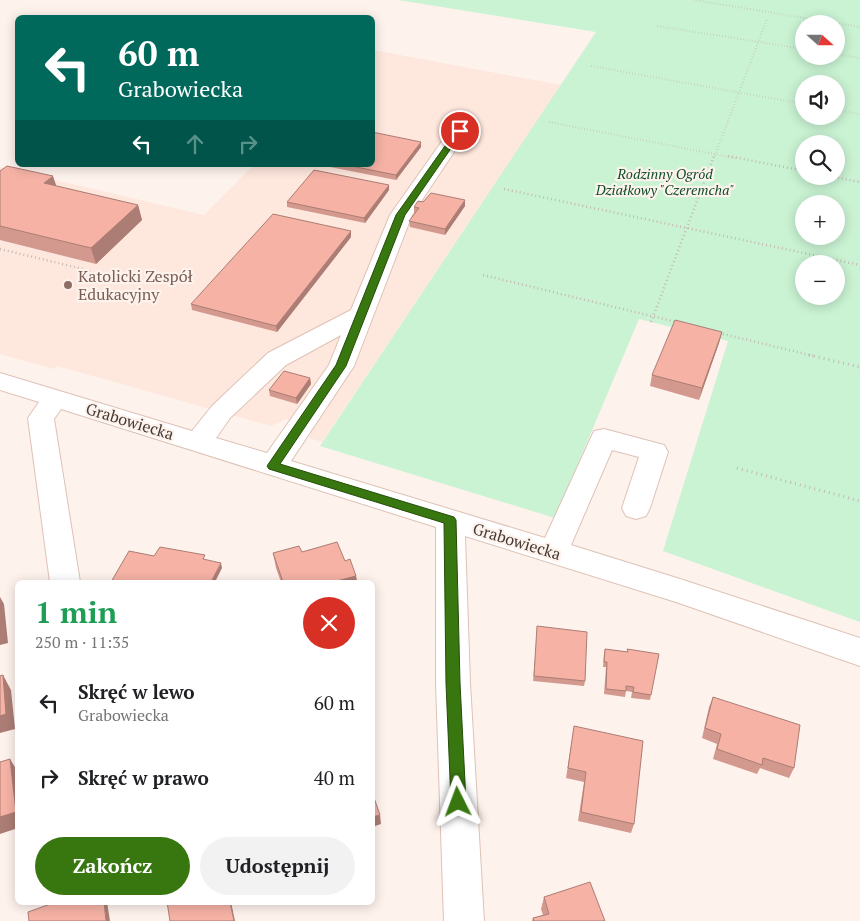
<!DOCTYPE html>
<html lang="pl">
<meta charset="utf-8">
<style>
:root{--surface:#fff;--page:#f2f2f2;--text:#202124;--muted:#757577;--accent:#38760f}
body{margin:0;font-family:"PT Serif",serif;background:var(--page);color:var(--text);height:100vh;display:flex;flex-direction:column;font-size:19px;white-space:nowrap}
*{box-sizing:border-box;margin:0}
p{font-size:16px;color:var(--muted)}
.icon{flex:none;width:28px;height:28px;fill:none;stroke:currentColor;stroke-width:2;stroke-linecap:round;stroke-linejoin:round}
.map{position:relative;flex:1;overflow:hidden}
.details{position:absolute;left:15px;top:580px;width:360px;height:325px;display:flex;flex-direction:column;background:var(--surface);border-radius:8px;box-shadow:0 2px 12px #0003}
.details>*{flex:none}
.top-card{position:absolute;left:15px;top:15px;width:360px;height:152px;border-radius:8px;box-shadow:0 2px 12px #0003;background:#00695c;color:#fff;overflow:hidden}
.needle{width:32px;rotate:111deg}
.fabs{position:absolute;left:795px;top:15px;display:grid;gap:10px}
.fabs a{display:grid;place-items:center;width:50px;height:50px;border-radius:50%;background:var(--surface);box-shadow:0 2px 12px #0003;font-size:25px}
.pin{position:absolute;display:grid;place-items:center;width:42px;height:42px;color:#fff;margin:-21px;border:2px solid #fff;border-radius:50%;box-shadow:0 1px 5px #0007}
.me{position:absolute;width:55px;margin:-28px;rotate:357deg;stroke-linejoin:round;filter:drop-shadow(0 0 4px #0008)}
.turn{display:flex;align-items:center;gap:18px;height:105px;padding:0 20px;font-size:22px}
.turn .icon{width:65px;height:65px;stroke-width:2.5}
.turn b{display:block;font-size:35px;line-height:42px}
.lanes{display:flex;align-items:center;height:48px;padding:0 20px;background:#0003;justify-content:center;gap:25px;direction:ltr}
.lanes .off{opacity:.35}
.round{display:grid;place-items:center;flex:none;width:52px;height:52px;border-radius:26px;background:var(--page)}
.summary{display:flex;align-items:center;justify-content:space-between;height:85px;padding:0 20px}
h1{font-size:30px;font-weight:700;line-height:38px;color:#1e9e55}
.action{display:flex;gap:10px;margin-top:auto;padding:10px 20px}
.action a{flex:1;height:58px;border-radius:30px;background:var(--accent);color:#fff;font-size:20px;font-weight:700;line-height:58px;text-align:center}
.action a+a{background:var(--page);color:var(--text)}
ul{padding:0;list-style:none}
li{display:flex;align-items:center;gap:15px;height:75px;padding:0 20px}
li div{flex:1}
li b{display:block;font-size:19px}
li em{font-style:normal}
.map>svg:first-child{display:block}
.built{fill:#fee7dd}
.green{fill:#c9f3d3;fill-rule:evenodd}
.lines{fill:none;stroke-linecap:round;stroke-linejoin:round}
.minor-casing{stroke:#dec2b6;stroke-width:2}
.path-far2{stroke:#c5b9b4;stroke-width:2;stroke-dasharray:0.5 2.5;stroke-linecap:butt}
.path-far1{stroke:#c5b9b4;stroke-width:2.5;stroke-dasharray:1 3;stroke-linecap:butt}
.path{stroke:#c5b9b4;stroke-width:3;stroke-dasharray:1 4;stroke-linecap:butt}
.minor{fill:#fff;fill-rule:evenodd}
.wall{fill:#d3998e}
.shaded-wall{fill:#ac7d74}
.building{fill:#f5b2a5;stroke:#ac7d74}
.route{fill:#38760f;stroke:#244d0a}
.education-dot{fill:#8d6e63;stroke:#fef2ed;stroke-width:2}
.labels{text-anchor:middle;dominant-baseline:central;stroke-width:4.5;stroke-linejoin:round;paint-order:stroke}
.far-park-label{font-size:14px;font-style:italic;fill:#0d4d27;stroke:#fef2ed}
.education-label{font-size:16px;fill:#785e54;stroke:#fef2ed;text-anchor:start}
.street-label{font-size:16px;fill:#463a35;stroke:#fef2ed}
</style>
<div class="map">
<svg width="860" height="921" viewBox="0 0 860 921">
<rect width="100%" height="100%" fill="#fef2ed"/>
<path class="built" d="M373 50 561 85 322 442 309 438 313 427 286 419 271 426 57 366 53 369 0 354V167L204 215 254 165H372Z"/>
<path class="green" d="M398 0H860V622L663 551 728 341 639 319 555 518 320 446 596 32ZM804 24H836V56H804ZM804 84H836V116H804ZM804 144H836V176H804ZM804 204H836V236H804ZM804 264H836V296H804Z"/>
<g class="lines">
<defs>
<path id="minor" d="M459 125 466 127 468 131 412 215 354 366 291 461 545 538 594 431 604 429 664 445 668 452 650 508 646 516 636 519 626 516 622 508 639 457 612 450 571 545 680 579 860 638V666L676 602 465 536 470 683 484 921H444L436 683V527L61 409 54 419 80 582H50L28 418 39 402 0 390V373L192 431 212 406 268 353 351 310 390 215 452 127ZM341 335 329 365 267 453 216 438 230 418 286 365Z"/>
</defs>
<use href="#minor" class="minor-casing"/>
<g class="path-far2">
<path d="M694 0 860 27"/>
<path d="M657 26 804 49"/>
<path d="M836 54 860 58"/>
<path d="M591 66 804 104"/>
<path d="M836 110 860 114"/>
<path d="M549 122 735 158"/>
<path d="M714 158 767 19"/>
</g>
<g class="path-far1">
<path d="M728 156 804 171"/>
<path d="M830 176 860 182"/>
<path d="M504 189 860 265"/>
<path d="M0 249 91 271 79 283"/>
<path d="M483 275 676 322"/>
<path d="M651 322 714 156"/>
<path d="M719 333 814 356"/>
</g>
<g class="path">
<path d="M809 355 860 367"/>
<path d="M737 468 860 501"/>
</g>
<use href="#minor" class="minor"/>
</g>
<g class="wall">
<path d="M421 147 396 180 320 165H372Z"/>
<path d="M0 171 56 186 138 205 142 220 96 264 0 240Z"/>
<path d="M389 190 365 223 287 207V202Z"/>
<path d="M423 202 465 206 445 235 410 227 409 221 416 213H414V207Z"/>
<path d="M351 237 277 332 192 310 191 304Z"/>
<path d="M722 332 719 343 699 400 650 386 652 375Z"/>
<path d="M310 378 311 384 297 404 270 396 269 390Z"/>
<path d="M302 552 345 561 356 576 357 582H281L276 568 273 553Z"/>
<path d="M537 632 585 681 584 686 533 681Z"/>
<path d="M605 649 627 652V649L651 695 650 700 631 698 632 692 626 691 625 697 604 694 606 667H603L604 654Z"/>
<path d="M713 697 794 768 789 778 760 768 757 774 713 759 717 744 702 738 709 707Z"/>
<path d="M574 726 634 824 631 833 578 821 584 782 566 778Z"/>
<path d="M544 897 605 921H532L533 918 543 915 541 909Z"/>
</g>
<g class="shaded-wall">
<path d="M421 142V147L396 180V175Z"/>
<path d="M53 176 58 191 44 183Z"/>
<path d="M389 185V190L365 223 364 218Z"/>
<path d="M465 200V206L445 235V229Z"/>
<path d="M138 205 142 220 96 264 91 248Z"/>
<path d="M351 231V237L277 332 276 326Z"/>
<path d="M722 332 719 343 699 400 702 388Z"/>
<path d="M310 378 311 384 297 404 296 398Z"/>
<path d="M221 563 222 568 215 582H211Z"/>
<path d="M356 576 357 582H333Z"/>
<path d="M0 597 4 604 8 643 0 645Z"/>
<path d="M3 675 11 690 15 729 0 733V716Z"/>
<path d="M10 759 18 772V828L0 834V817Z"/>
<path d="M380 815 381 824 372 827V817Z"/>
<path d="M104 902H107L110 921H106Z"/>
<path d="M230 902H231L235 921H234Z"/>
</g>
<g class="building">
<path d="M372 132 421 142 396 175 346 165H372Z"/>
<path d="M7 166 53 176 44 183 138 205 91 248 0 226V171Z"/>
<path d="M314 170 389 185 364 218 287 202Z"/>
<path d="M431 193 465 200 445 229 409 221 419 208 414 207 418 201 423 202Z"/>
<path d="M273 214 351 231 276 326 191 304Z"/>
<path d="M675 320 722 332 702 388 652 375Z"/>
<path d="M284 371 310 378 296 398 269 390Z"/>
<path d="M337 542 345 561 350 559 356 576 333 582H283L273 553 299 546 302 552Z"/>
<path d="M160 547 205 555 203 559 221 563 211 582H111L129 551 154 556Z"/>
<path d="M537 626 587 632 585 681 534 676Z"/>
<path d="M605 649 628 652 627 649 659 654 651 695 633 692 634 687 626 686V691L606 689 607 662H604Z"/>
<path d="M3 675 6 714 0 716V676Z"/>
<path d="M713 697 800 725 794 768 763 758 762 765 717 749 721 734 705 728Z"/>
<path d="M574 726 643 741 634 824 581 812 586 772 568 768Z"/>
<path d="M10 759 16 812 0 817V762Z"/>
<path d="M372 792 380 815 372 817Z"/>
<path d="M590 882 605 921H534L533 918 549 914 544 897Z"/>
<path d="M56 902H104L106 921H29L28 912Z"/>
<path d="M167 902H230L234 921H170Z"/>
</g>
<path class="route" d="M457 129 463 131 405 215 346 366 280 464 454 517 456 520 460 683 466 802 463 807 458 809 453 807 451 802 446 683 444 523 269 469 267 466 336 365 396 215Z"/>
<circle class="education-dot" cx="68" cy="285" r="5"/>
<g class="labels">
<g class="far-park-label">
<text x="665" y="173">Rodzinny Ogród<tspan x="665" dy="16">Działkowy "Czeremcha"</tspan></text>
</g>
<g class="education-label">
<text x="78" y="276">Katolicki Zespół<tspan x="78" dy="18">Edukacyjny</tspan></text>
</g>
<g class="street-label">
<text transform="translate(130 421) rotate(17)">Grabowiecka</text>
<text transform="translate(517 541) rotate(17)">Grabowiecka</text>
</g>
</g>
</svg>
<div class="fabs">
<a><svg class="needle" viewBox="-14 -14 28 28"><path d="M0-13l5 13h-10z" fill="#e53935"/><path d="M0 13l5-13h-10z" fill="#757577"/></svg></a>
<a><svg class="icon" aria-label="sound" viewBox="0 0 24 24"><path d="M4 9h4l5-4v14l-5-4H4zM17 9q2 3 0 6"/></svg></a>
<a><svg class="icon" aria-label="search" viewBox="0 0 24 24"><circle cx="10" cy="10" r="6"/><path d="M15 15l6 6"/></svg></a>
<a>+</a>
<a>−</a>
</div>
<div class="pin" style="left:460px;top:131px;background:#d93025"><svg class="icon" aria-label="arrive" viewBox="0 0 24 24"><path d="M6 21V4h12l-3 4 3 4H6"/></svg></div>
<svg class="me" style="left:458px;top:802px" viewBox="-20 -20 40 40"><path d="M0-17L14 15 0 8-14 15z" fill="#38760f" stroke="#fff" stroke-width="4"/></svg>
<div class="top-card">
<div class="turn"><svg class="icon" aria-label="left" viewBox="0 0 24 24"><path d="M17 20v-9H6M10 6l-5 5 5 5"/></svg><div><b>60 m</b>Grabowiecka</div></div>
<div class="lanes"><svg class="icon" aria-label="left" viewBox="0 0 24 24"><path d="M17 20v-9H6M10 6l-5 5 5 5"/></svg><svg class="icon off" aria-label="ahead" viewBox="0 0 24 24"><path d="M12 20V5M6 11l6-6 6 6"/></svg><svg class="icon off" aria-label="right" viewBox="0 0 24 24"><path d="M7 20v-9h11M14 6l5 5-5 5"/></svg></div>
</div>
<section class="details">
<div class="summary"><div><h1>1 min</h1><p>250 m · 11:35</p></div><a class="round" style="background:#d93025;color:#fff"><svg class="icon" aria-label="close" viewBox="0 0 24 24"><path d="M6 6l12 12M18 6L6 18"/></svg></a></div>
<ul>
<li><svg class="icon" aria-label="left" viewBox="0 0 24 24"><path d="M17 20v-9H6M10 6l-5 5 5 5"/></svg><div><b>Skręć w lewo</b><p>Grabowiecka</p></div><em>60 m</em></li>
<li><svg class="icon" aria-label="right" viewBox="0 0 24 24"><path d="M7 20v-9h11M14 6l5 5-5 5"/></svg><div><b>Skręć w prawo</b></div><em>40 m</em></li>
</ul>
<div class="action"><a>Zakończ</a><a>Udostępnij</a></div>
</section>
</div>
